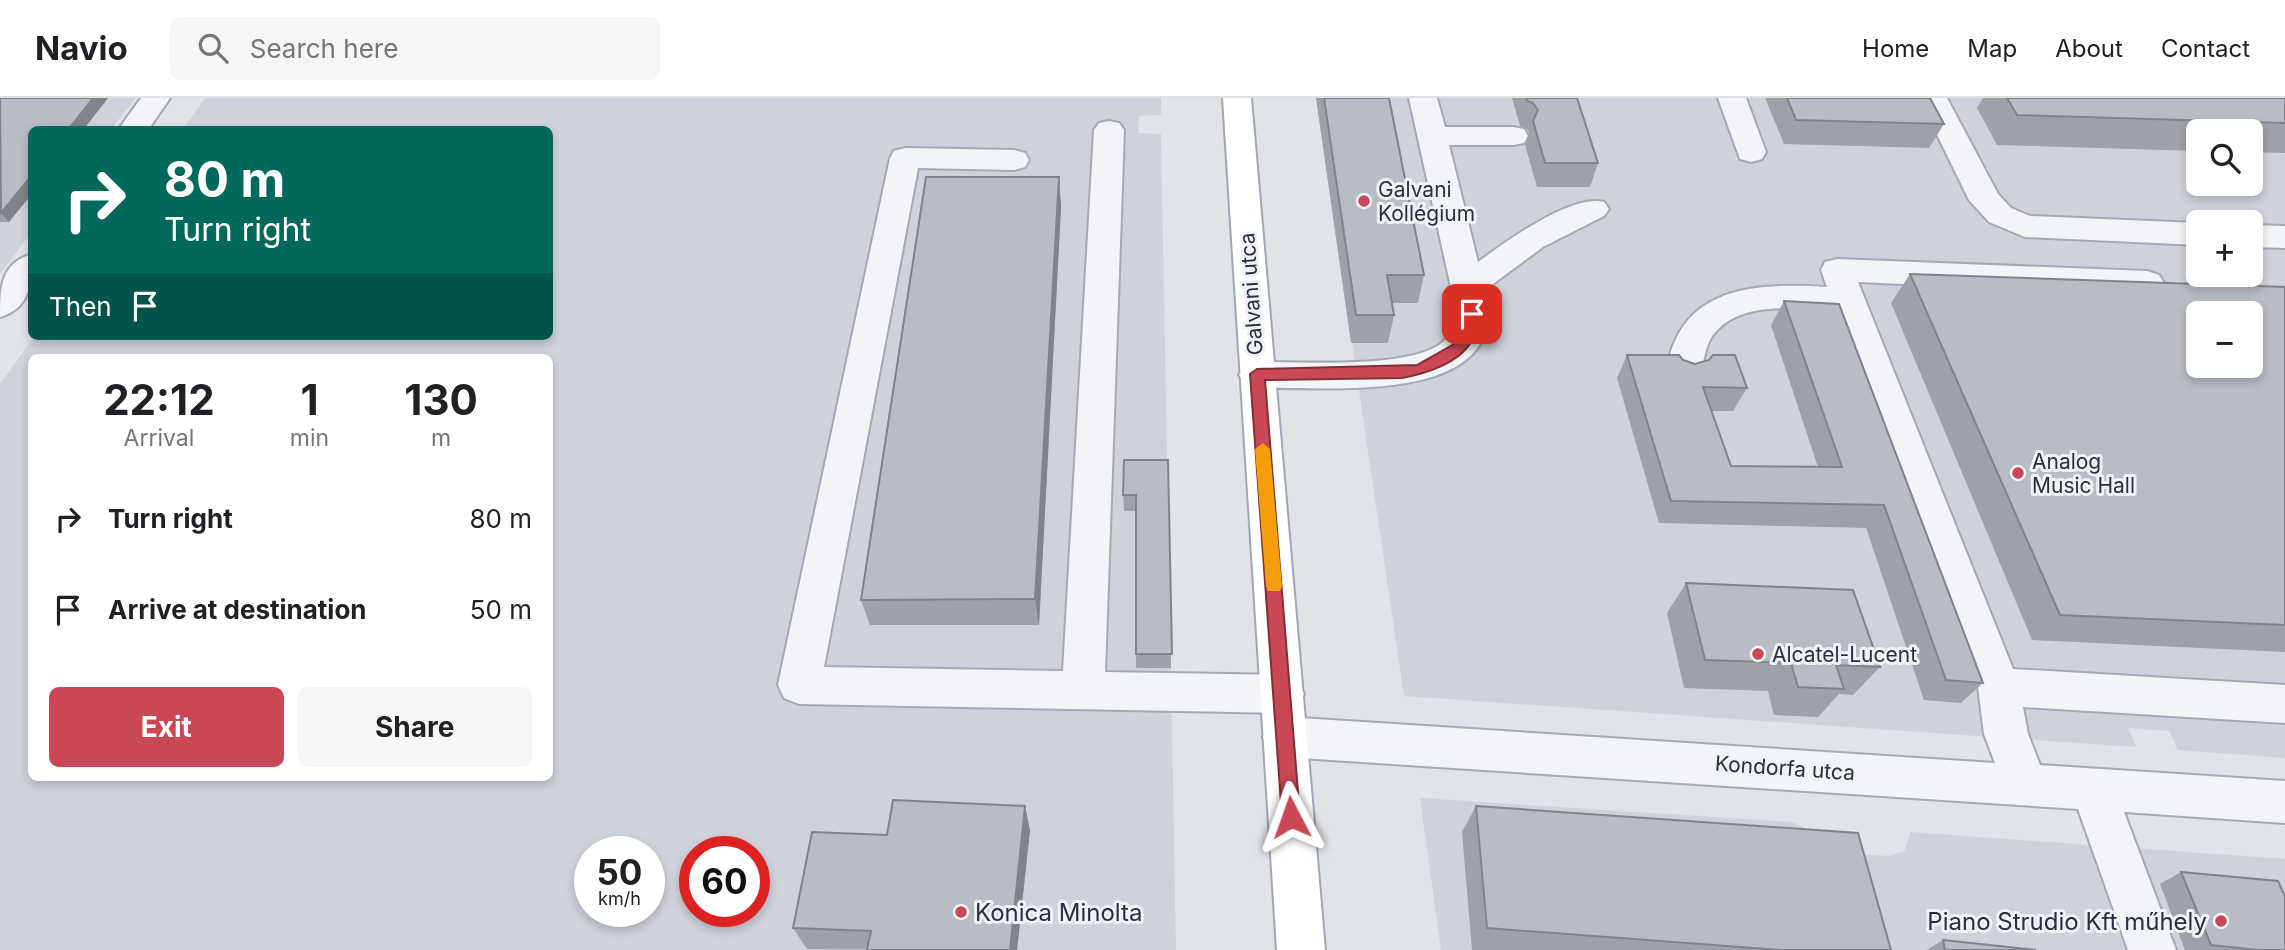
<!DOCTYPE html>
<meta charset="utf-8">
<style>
:root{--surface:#fff;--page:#f6f6f6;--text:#202124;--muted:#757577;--line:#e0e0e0;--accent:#ca4856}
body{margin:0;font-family:Inter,sans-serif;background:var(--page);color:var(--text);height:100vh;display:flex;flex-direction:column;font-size:26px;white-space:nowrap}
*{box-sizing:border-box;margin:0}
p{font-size:23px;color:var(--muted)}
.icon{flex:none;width:38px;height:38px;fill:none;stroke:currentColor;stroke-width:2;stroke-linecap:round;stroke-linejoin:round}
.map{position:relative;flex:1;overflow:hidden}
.side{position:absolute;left:28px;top:256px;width:525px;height:427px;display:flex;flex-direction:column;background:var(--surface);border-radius:10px;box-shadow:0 4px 10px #0003}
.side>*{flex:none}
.hud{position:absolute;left:28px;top:28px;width:525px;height:214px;border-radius:10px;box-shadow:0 4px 10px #0003;background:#00695c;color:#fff;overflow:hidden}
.tools{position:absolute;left:2186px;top:21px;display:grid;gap:14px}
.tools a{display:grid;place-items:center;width:77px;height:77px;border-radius:10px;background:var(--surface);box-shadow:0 4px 10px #0003;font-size:35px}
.speed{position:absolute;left:574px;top:738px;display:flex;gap:14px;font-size:35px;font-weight:700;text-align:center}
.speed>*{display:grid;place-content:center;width:91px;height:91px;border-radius:50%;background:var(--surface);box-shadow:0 4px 10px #0003;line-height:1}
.speed small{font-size:18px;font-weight:400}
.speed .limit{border:10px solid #d22;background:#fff;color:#111}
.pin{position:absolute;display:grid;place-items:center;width:60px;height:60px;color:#fff;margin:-30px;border-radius:14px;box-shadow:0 4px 10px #0006}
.me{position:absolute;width:77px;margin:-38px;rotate:356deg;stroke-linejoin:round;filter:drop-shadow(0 0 5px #0008)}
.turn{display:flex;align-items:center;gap:24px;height:147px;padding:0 21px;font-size:32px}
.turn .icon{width:91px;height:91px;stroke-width:2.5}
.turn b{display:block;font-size:49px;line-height:60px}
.then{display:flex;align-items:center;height:66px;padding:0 21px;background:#0003;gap:14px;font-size:26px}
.eta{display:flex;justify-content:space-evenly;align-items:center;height:119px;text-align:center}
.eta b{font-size:42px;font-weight:700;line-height:49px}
.action{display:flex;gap:14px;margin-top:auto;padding:14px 21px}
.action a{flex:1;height:80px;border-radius:10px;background:var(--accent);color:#fff;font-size:28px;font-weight:700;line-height:80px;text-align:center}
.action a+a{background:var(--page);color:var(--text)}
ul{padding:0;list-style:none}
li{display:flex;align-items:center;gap:21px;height:91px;padding:0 21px}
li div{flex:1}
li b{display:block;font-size:26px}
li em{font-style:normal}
header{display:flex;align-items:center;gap:42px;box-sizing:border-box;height:98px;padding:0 35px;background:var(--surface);border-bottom:2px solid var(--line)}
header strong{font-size:33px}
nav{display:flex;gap:38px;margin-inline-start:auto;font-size:24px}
.search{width:490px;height:63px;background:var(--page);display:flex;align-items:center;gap:18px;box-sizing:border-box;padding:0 24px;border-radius:10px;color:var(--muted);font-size:26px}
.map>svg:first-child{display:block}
.built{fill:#ced2da;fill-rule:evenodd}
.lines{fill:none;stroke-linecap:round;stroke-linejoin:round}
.minor-casing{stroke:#a5aab2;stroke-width:4}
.major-casing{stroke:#9fa7b4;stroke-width:4}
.minor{fill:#f2f4f7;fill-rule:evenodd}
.major{fill:#fff;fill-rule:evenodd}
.wall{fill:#9da2a9}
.shaded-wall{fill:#80848a}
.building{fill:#b7bcc5;stroke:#80848a;stroke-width:2;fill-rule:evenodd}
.route{fill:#ca4856;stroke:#832f38;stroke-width:2}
.slow{fill:#f59e0b}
.poi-dot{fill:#ca4856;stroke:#eff2f6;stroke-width:2.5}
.labels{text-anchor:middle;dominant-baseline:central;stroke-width:6;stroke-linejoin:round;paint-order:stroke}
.poi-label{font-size:21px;fill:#29303f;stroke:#eff2f6;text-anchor:start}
.street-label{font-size:21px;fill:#29303f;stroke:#eff2f6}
.near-poi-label{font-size:24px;fill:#29303f;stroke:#eff2f6;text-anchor:start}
</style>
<header>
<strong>Navio</strong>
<div class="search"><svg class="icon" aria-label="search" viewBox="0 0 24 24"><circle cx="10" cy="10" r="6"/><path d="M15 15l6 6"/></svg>Search here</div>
<nav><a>Home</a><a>Map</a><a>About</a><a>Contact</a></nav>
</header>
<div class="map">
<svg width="2285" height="852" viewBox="0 0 2285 852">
<rect width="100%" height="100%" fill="#e0e3e8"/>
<g class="built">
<path d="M0 0H136L111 31 32 32 31 135 0 176Z"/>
<path d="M205 0H1161V17L1139 18 1138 35 1161 36 1176 852H0V286L35 238H550V32L183 31ZM32 259H550V679H32ZM590 754H649V814H590ZM695 754H754V814H695Z"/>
<path d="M1316 0H2285V660L2178 652 2169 633 2128 630 2136 649 1404 598ZM2198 33H2250V86H2198ZM2198 124H2250V177H2198ZM2198 215H2250V268H2198Z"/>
<path d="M1420 700 1793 724 1814 735 1824 753 1888 758 1905 753 1910 734 2285 761V852H1441Z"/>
</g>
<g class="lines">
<defs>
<g id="minor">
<path d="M141 0H170L148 32H118Z"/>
<path d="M1409 0H1437L1445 29H1513L1524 31 1528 38 1524 45 1513 47H1449L1478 164C1504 145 1572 95 1604 104L1609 111 1604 118 1543 149 1485 192C1514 311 1325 288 1257 290L1245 286 1239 277 1245 268 1257 264C1300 263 1420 273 1447 240 1455 229 1454 215 1454 203Z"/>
<path d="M1718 0H1746L1766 54 1762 61 1751 64 1740 61Z"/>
<path d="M1919 0H1947L1998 96 2011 110 2030 118 2198 125V147L2025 139 1989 124 1969 102Z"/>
<path d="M1109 23 1119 25 1124 32 1105 574 1283 577 1298 583 1304 596 1298 609 1283 615 799 606 784 600 778 587 890 60 894 53 905 50 1014 52 1025 55 1029 62 1025 69 1014 72 918 70 824 569 1063 573 1094 32 1099 25Z"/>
<path d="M2250 127 2285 128V150L2250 149Z"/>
<path d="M32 156C32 183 31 210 0 219 0 191 0 165 32 156Z"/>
<path d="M1837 161 2147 173 2159 177 2164 185 2159 193 2147 197 1858 184 2013 571 2285 587V625L2023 609 2028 636 2040 667 2285 683V725L2124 714 2176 852H2128L2078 711 1285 659 1270 653 1263 639 1270 625 1285 619 1995 665 1984 636 1978 589 1836 212C1795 211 1734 201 1710 242 1703 255 1704 270 1696 283L1684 287 1672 283 1666 274C1669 264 1670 252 1675 243 1701 184 1772 186 1827 189L1821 172 1825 164Z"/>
</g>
<path id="major" d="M1223 0H1251L1325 852H1277Z"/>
</defs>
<use href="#minor" class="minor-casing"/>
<use href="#major" class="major-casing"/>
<use href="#minor" class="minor"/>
<use href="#major" class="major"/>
</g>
<g class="wall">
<path d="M0 0H108L83 32H32L9 124H0Z"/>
<path d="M1316 0H1389L1424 177 1418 205H1392L1394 217 1388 245H1351Z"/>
<path d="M1512 0H1577L1598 65 1590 89H1537L1525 47 1529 34 1526 30 1520 28Z"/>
<path d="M1765 0H1930L1944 26 1929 50 1784 46Z"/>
<path d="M1983 0H2285V55L2250 54V33H2198V53L1997 47 1977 10Z"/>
<path d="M1059 79 1061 109 1039 527H870L861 502Z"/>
<path d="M1910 176 2285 189V554L2032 542 1891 205Z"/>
<path d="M1784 203 1983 585 1961 605 1924 602 1866 430 1659 425 1617 280 1627 257 1683 262 1747 290 1733 313H1711L1731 368 1818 369 1771 227Z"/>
<path d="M1168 362 1171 570H1136V413H1124L1123 397Z"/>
<path d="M1686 485 1880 569 1853 597 1839 596 1818 619 1774 617 1768 593 1684 590 1667 515Z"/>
<path d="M1476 708 1891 852H1472L1462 734Z"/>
<path d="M1030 732 1017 852 807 851 793 830 887 737Z"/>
<path d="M2181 774 2285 852H2185L2160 786Z"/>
<path d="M1943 842 2036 852H1927Z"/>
</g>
<g class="shaded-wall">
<path d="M93 0H108L83 32H68Z"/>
<path d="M32 77V96L9 124 1 115Z"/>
<path d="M1059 79 1061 109 1039 527 1035 501Z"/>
<path d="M1025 708 1030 732 1017 852H1010Z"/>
</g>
<g class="building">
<path d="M0 0H93L68 32H32V77L1 115Z"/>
<path d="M1324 0H1389L1424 177H1387L1394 217H1356Z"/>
<path d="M1526 0H1577L1598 65H1545L1533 23 1538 12 1533 5 1527 3Z"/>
<path d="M1787 0H1930L1944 26 1796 22Z"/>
<path d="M2007 0H2285V25L2017 17Z"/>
<path d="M926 79H1059L1035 501 861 502Z"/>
<path d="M1910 176 2285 189V527L2060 517ZM2198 215H2250V268H2198Z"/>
<path d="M1784 203 1839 206 1983 585 1946 582 1884 407 1671 403 1627 257H1679L1683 262 1695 266 1709 262 1713 257H1735L1747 290 1703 289 1731 368 1842 369Z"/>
<path d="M1124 362H1168L1172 556H1136V397H1123Z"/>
<path d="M1686 485 1853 492 1880 569 1836 567 1844 591 1798 589 1791 565 1705 562Z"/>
<path d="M893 702 1025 708 1010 852H867L871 833 793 830 812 734 887 737Z"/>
<path d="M1476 708 1858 735 1891 852H1781L1487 830Z"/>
<path d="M2181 774 2278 783 2285 798V852H2258L2211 847Z"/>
<path d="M1943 842 2036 852H1945Z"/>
</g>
<path class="route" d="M1472 211 1479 216C1477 225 1476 236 1471 244 1459 265 1425 276 1402 280L1265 282 1300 719 1298 725 1291 728 1284 725 1282 719 1250 276 1257 271 1417 267 1454 246 1460 239 1465 216Z"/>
<path class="slow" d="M1263 345 1270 351 1282 488 1280 493H1268L1266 488 1255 351Z"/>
<g class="poi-dot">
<circle cx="1364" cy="103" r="7"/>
<circle cx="2018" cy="375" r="7"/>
<circle cx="1758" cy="556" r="7"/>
<circle cx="961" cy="814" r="7"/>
<circle cx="2221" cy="823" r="7"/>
</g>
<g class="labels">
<g class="poi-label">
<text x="1378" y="91">Galvani<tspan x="1378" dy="24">Kollégium</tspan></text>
<text x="2032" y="363">Analog<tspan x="2032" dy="24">Music Hall</tspan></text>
<text x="1772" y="556">Alcatel-Lucent</text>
</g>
<g class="street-label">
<text transform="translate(1251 196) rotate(-94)">Galvani utca</text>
<text transform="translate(1785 670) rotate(4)">Kondorfa utca</text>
</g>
<g class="near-poi-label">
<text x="975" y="814">Konica Minolta</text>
<text x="2207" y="823" text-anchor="end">Piano Strudio Kft műhely</text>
</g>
</g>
</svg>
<div class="tools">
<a><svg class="icon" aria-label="search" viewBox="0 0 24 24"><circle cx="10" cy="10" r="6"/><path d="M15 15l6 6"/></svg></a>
<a>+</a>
<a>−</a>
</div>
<div class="speed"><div>50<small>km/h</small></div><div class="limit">60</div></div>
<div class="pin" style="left:1472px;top:216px;background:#d93025"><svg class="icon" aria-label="arrive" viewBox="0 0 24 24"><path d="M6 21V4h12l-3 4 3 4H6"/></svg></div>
<svg class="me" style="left:1291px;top:719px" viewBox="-20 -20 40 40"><path d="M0-17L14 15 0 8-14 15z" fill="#ca4856" stroke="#fff" stroke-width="4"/></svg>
<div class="hud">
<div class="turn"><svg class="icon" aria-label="right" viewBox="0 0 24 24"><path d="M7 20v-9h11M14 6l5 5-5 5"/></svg><div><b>80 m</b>Turn right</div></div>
<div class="then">Then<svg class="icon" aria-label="arrive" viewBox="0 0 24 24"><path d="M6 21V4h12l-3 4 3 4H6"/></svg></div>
</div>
<section class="side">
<div class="eta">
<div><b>22:12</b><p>Arrival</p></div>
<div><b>1</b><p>min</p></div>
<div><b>130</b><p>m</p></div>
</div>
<ul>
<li><svg class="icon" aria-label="right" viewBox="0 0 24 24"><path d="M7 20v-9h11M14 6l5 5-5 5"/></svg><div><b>Turn right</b></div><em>80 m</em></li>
<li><svg class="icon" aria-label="arrive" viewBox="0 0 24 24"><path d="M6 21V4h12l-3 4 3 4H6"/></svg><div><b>Arrive at destination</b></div><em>50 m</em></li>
</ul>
<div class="action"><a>Exit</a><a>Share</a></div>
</section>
</div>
